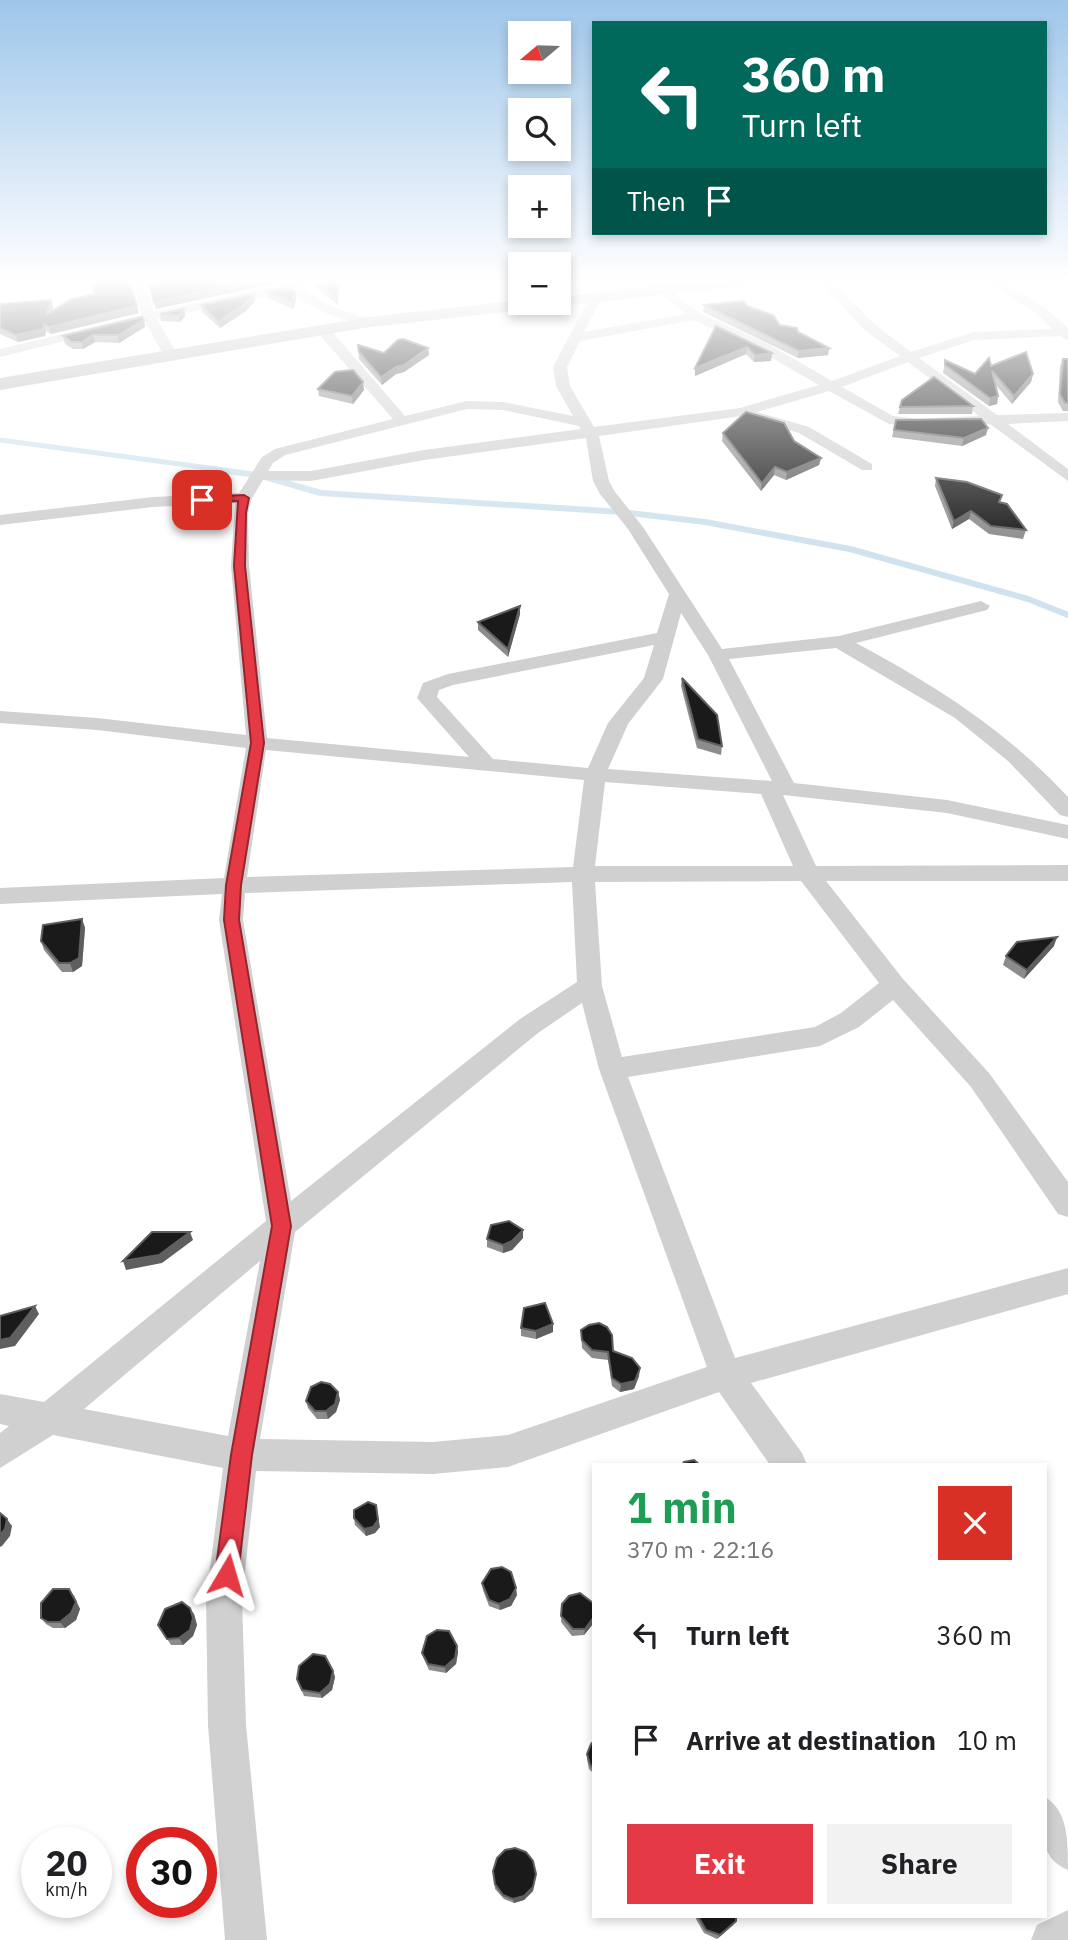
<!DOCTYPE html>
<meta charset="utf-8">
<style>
:root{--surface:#fff;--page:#f2f2f2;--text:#202124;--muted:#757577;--accent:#e63946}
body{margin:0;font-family:"IBM Plex Sans",sans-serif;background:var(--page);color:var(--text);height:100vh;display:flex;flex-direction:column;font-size:26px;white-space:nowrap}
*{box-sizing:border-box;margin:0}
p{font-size:23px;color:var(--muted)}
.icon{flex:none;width:38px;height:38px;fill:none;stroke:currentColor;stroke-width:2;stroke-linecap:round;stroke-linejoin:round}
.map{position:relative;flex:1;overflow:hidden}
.details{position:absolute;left:592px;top:1463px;width:455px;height:455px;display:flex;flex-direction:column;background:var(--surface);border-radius:0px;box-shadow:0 4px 10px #0003}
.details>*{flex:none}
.banner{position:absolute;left:592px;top:21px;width:455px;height:214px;border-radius:0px;box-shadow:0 4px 10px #0003;background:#00695c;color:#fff;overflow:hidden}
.needle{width:46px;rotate:251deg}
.tools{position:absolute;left:508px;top:21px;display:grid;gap:14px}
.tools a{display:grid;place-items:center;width:63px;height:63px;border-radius:0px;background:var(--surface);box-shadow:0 4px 10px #0003;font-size:35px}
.speed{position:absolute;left:21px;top:1827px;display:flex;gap:14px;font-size:35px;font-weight:700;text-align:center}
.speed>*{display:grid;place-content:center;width:91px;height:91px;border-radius:50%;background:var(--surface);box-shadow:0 4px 10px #0003;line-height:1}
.speed small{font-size:18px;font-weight:400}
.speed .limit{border:10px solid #d22;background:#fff;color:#111}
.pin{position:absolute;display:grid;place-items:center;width:60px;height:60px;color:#fff;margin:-30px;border-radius:14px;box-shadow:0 4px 10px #0006}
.me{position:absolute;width:77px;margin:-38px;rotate:7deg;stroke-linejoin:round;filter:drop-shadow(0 0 5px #0008)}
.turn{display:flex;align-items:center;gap:24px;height:147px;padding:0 35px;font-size:32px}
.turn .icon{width:91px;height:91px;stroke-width:2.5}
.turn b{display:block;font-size:49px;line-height:60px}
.then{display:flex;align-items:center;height:66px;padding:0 35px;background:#0003;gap:14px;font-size:26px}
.round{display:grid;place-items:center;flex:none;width:74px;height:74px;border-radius:0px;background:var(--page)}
.summary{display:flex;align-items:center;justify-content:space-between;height:119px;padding:0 35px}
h1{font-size:42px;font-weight:700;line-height:52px;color:#1e9e55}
.button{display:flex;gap:14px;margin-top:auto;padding:14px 35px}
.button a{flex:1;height:80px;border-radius:0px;background:var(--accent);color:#fff;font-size:28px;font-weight:700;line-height:80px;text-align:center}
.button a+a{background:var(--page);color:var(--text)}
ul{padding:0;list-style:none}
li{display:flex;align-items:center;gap:21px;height:105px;padding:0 35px}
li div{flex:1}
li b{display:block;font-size:26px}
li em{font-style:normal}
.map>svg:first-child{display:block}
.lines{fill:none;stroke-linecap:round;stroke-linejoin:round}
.stream-far1{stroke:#cfe2ee;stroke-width:5}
.stream{stroke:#cfe2ee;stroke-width:6}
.minor{fill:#d0d0d0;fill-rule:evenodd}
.secondary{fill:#bdbdbd;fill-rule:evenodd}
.wall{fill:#8c8c8c}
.shaded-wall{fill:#5f5f5f}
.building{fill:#1a1a1a;stroke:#5f5f5f;stroke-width:2}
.route{fill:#e63946;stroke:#96252e;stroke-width:2}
</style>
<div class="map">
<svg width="1068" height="1940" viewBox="0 0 1068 1940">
<rect width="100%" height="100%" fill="#fff"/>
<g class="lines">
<path class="stream-far1" d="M0 440 217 469"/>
<path class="stream" d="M204 468 258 475 321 493 622 512 705 522 850 549 1028 599 1068 615"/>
<g class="minor">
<path d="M131 279H143L154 312 286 284 283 279 296 282 334 279 302 288 329 305 376 322 370 326C341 319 312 311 290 291L157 319 178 356 171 360 164 356 145 321 0 357V349L142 315Z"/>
<path d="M818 279H831L873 323 911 352 974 332 1052 329 1035 312 981 279H996L1043 306 1068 328V341L1060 336 974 340 919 358 997 415 1068 413V421L1008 424 1068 469V481L990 424 918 427 889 424 829 391 757 412 809 427 872 464V470H862L799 433 741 416 599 436 609 481 615 492 643 527 722 649 839 636 981 601 990 606 987 610 856 643C935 685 1007 731 1068 797V817L1060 815 1008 761 955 718 836 648 729 659 794 783 947 800 1068 825V839L947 813 783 795 816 866 1068 865V881H826L903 979 989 1073 1068 1182V1217L1058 1214 971 1087 893 1000 859 1027 820 1046 628 1077 735 1358 1068 1268V1294L751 1383 802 1453 807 1465H770L719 1392 508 1467 433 1474 256 1471 242 1599 246 1725 267 1940H225L208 1725 206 1599 223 1468 53 1435 0 1468V1433L9 1426 0 1424V1394L44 1402 266 1221 219 920 222 894 0 904V888L224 878 246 748 97 730 0 723V711L97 718 246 735 231 566 235 503 153 507 0 525V515L153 497 239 493 262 457 275 449 393 419 318 333V327H328L405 416 467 401 503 402 573 416 556 386 553 367 589 299 595 295 601 299 584 332 686 314 661 294V288L665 287 700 313 768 344 832 381 900 356 863 329ZM694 320 758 350 819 385 740 408 594 427 570 386 567 367 580 341ZM908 362 979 416 918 419 893 416 842 387ZM467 409 503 410 579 426 581 429 424 450 311 471H268L273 463 285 455ZM586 438 593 481 600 494 628 529 669 594 657 633 448 674 423 683 417 698 469 757 267 738 249 566 248 513 252 498 263 480 311 481 424 460ZM681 613 708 655 772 781 608 769 628 724 663 679ZM654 645 644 678 608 723 588 768 493 759 437 697 439 690 453 685ZM266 750 584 780 573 867 247 877ZM605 782 761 794 793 866H595ZM801 881 879 983 841 1013 815 1027 622 1057 602 986 595 882ZM572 882 577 982 520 1019 291 1201 243 920 245 893ZM582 1003 599 1069 707 1367 508 1435 433 1442 260 1439 295 1232 538 1033ZM260 1261 228 1436 84 1409Z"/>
<path d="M1045 1797C1068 1811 1068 1840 1068 1870 1036 1857 1044 1827 1045 1797Z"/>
<path d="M1068 1910V1940H1031L1037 1925Z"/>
</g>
<path class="secondary" d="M712 279H769L761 284 370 327 0 390V378L370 317 520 300 558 303V297Z"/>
</g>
<g class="wall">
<path d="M90 279 139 313 51 334 46 331 45 336 18 342 0 334V304L51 300 53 307 52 311 95 295Z"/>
<path d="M318 279H358V284L339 285 338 305 315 287V280Z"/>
<path d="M267 292H295L296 299 293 309 268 298Z"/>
<path d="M254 294 255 301 246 311 220 328 202 312 201 305Z"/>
<path d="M704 305 747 306 780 325 798 332 829 348 828 355 798 358 703 312Z"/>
<path d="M184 309 185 316 180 322 161 321 160 314Z"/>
<path d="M144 320 145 327 119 343 95 342 83 349H73L65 344 63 336Z"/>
<path d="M716 326 772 353 771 361 754 362 746 354 695 376V368Z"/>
<path d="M358 345 384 353 428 348 429 355 404 372 396 374 382 385 359 359Z"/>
<path d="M1063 359H1068V411H1063L1058 402 1060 366Z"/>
<path d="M945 360 975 374 991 366 1033 374 1031 382 1012 404 995 384 998 396 997 404 989 406 943 373Z"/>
<path d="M318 389 364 390 353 404 319 396Z"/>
<path d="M973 406 972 414H898L900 407Z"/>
<path d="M896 420 986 435 962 446 892 437Z"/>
<path d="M723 433 794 441 821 458 819 465 786 480 774 475 761 491 722 441Z"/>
<path d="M936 478 1000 502 1026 530 1023 539 989 534 969 519 952 529 935 486Z"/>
<path d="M520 614 508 657 478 630V622Z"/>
<path d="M682 678 722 746 721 755 697 748 681 686Z"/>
<path d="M82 919 85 928 82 966 73 972H62L44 950 41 941Z"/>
<path d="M1054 946 1024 979 1003 965 1006 956Z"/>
<path d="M523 1238 512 1250 503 1253 487 1247V1239Z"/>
<path d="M521 1328 553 1332 536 1339 521 1336Z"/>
<path d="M581 1330 613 1351 639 1376 634 1389 620 1392 612 1386 608 1360 592 1358 582 1348Z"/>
<path d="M338 1392 340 1400 336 1412 328 1419H317L308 1408 306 1401Z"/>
<path d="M354 1518 380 1527 375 1533 366 1536 355 1525Z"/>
<path d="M482 1583 517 1595 511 1606 500 1610 489 1606 483 1590Z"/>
<path d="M74 1595 80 1609 76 1620 65 1628H53L46 1624 41 1618Z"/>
<path d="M593 1603V1624L584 1635 572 1636 561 1622 562 1604Z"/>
<path d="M194 1614 197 1625 193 1636 183 1645H171L158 1625Z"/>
<path d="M457 1646 458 1652 456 1664 446 1673 429 1670 424 1659 422 1653Z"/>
<path d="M333 1671 335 1677 332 1690 322 1698 304 1696 297 1679Z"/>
<path d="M593 1742V1773L589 1769 587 1759V1754Z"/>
<path d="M493 1871 536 1874 533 1891 524 1900 514 1903 504 1899 495 1889Z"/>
<path d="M696 1916H736L733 1925 717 1939 704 1933 696 1919Z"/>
</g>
<g class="shaded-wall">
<path d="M262 279H282V282L156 309 154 302Z"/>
<path d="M295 292 296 299 293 309 292 302Z"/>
<path d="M254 294 255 301 246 311 220 328 218 321Z"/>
<path d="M51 300 53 307 49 320 47 314Z"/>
<path d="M137 306 139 313 51 334 49 327Z"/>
<path d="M184 309 185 316 180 322 178 315Z"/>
<path d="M144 320 145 327 119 343 118 335Z"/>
<path d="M44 324 46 331 45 336 18 342 16 335Z"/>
<path d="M93 335 95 342 83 349 82 342Z"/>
<path d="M747 347 746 354 695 376V368Z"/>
<path d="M428 348 429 355 404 372 396 374 382 385 381 377 396 367Z"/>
<path d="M829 348 828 355 798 358 799 351Z"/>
<path d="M772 353 771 361 754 362 755 355Z"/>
<path d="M1033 374 1031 382 1012 404 1014 396Z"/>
<path d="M363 382 364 390 353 404 352 396Z"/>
<path d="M998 396 997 404 989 406 990 398Z"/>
<path d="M988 428 986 435 962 446 964 438Z"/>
<path d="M821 458 819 465 786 480 787 472Z"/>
<path d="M775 467 774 475 761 491 762 483Z"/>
<path d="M971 511 969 519 952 529 954 521Z"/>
<path d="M520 606V614L508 657V649Z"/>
<path d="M82 919 85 928 82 966 73 972 70 963Z"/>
<path d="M1057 937 1054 946 1024 979 1027 970Z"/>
<path d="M523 1230V1238L512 1250 503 1253V1245Z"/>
<path d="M190 1232 193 1240 162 1263 126 1270 123 1261Z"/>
<path d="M35 1306 39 1314 15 1346 0 1349V1340Z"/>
<path d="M553 1324V1332L536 1339V1331Z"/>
<path d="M640 1368 639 1376 634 1389 620 1392 621 1384Z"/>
<path d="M338 1392 340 1400 336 1412 328 1419 326 1411Z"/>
<path d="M376 1505 380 1527 375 1533 366 1536 364 1529Z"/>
<path d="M7 1519 12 1526 10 1536 2 1546 0 1547V1535Z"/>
<path d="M516 1588 517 1595 511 1606 500 1610 499 1604Z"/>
<path d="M69 1589 80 1609 76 1620 65 1628 60 1622Z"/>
<path d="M190 1608 194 1614 197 1625 193 1636 183 1645 179 1638Z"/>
<path d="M593 1618V1624L584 1635 585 1629Z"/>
<path d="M457 1646 458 1652 456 1664 446 1673 445 1667Z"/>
<path d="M333 1671 335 1677 332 1690 322 1698 320 1693Z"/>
<path d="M536 1874 533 1891 524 1900 514 1903 513 1899Z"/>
<path d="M736 1921 733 1925 717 1939 720 1935Z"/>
</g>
<g class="building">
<path d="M91 279H119L130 283 137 306 49 327 44 324 43 329 16 335 0 328V304L51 300 47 314 72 299 95 294Z"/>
<path d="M188 279H262L154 302 148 282Z"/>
<path d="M318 279H338L337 298 315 280Z"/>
<path d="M288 287 295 292 292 302 267 292Z"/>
<path d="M254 294 245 304 218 321 201 305Z"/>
<path d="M744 301 747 306 773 315 780 325 797 328 798 332 829 348 799 351 704 305Z"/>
<path d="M184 309 178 315 160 314Z"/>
<path d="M142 317 144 320 118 335H93L82 342H72L63 336Z"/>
<path d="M716 326 772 353 755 355 747 347 695 368Z"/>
<path d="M403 339 428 348 404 365 396 367 381 377 359 352 358 345 384 353 398 340Z"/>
<path d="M1026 352 1033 374 1014 396 992 371 998 396 990 398 945 365V360L975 374 989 358 991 366Z"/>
<path d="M1063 359H1068V403H1065L1060 394Z"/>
<path d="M353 370 363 382 352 396 318 389 335 372Z"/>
<path d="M934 377 973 406 900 407 902 400Z"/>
<path d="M746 412 784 423 794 441 821 458 787 472 775 467 762 483 723 433Z"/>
<path d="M981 419 988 428 964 438 894 430 896 420Z"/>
<path d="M936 478 967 482 1002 495 999 502 1007 504 1026 530 991 526 971 511 954 521Z"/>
<path d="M520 606 508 649 478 622Z"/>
<path d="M682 678 717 715 722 746 698 739Z"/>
<path d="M82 919 79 958 70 963H59L41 941 43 925Z"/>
<path d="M1057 937 1027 970 1006 956 1017 942Z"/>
<path d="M509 1221 523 1230 512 1241 503 1245 487 1239 491 1225Z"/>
<path d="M152 1232H190L159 1255 123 1261Z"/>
<path d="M545 1303 553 1324 536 1331 521 1328 524 1308Z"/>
<path d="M35 1306 10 1338 0 1340V1316Z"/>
<path d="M599 1323 607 1327 612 1335 613 1351 632 1358 640 1368 635 1381 621 1384 612 1378 608 1352 592 1350 582 1340 581 1330 589 1325Z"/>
<path d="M321 1382 330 1384 338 1392 335 1404 326 1411H315L306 1401 311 1387Z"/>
<path d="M694 1460 700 1465H682L684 1462Z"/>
<path d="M368 1502 376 1505 378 1520 373 1527 364 1529 354 1518V1510Z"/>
<path d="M0 1513 7 1519 5 1529 0 1535Z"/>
<path d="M502 1567 511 1572 516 1588 510 1599 499 1604 489 1600 482 1583 491 1569Z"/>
<path d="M53 1589H69L76 1602 71 1613 60 1622H48L41 1618V1603Z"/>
<path d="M580 1593 593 1603V1618L585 1629H573L561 1616 562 1604 569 1596Z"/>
<path d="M182 1602 190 1608 193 1618 190 1630 179 1638 167 1639 158 1625 165 1609Z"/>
<path d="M437 1630 449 1631 457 1646 455 1658 445 1667 428 1664 422 1653 427 1636Z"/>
<path d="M313 1654 325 1656 333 1671 330 1684 320 1693 302 1690 297 1679 299 1666Z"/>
<path d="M593 1742V1768L590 1764 587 1754 591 1744Z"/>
<path d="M515 1848 526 1852 533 1861 536 1874 533 1887 524 1896 513 1899 503 1895 495 1884 493 1871 497 1858 505 1850Z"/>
<path d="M698 1916H736V1921L720 1935 706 1930Z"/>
</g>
<linearGradient id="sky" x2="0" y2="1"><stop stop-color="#9ec6ea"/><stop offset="0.51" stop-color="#fff"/><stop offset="1" stop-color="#fff" stop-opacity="0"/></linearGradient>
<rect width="1068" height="551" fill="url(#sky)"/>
<path class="route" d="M244 495 249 498 246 513 245 566 264 743 241 885 239 920 291 1226 252 1455 238 1575 235 1583 227 1587 219 1583 215 1575 231 1455 272 1226 224 920 226 885 251 743 234 566 238 501 202 503 197 500 202 497Z"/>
</svg>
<div class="tools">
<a><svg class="needle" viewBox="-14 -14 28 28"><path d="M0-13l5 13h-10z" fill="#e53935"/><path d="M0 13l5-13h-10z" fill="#757577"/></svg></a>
<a><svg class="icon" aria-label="search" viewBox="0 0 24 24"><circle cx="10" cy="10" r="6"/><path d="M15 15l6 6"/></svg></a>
<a>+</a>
<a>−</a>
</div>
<div class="speed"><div>20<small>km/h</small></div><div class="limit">30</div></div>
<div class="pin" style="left:202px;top:500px;background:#d93025"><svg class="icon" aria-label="arrive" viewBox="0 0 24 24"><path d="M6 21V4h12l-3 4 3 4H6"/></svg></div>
<svg class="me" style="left:227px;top:1575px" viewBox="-20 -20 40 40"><path d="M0-17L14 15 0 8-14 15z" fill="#e63946" stroke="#fff" stroke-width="4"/></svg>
<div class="banner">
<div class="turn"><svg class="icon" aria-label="left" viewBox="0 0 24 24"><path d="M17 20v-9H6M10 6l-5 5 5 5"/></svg><div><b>360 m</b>Turn left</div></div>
<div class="then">Then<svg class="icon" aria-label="arrive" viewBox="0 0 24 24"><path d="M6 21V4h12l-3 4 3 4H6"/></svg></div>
</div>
<section class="details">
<div class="summary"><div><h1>1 min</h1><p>370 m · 22:16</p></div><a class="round" style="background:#d93025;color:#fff"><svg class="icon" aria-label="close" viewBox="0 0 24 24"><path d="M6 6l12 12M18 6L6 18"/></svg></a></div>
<ul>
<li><svg class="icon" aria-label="left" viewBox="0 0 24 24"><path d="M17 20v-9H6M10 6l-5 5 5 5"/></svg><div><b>Turn left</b></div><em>360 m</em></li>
<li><svg class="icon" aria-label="arrive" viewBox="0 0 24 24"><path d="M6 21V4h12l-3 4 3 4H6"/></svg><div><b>Arrive at destination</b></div><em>10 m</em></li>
</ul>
<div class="button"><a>Exit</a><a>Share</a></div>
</section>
</div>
